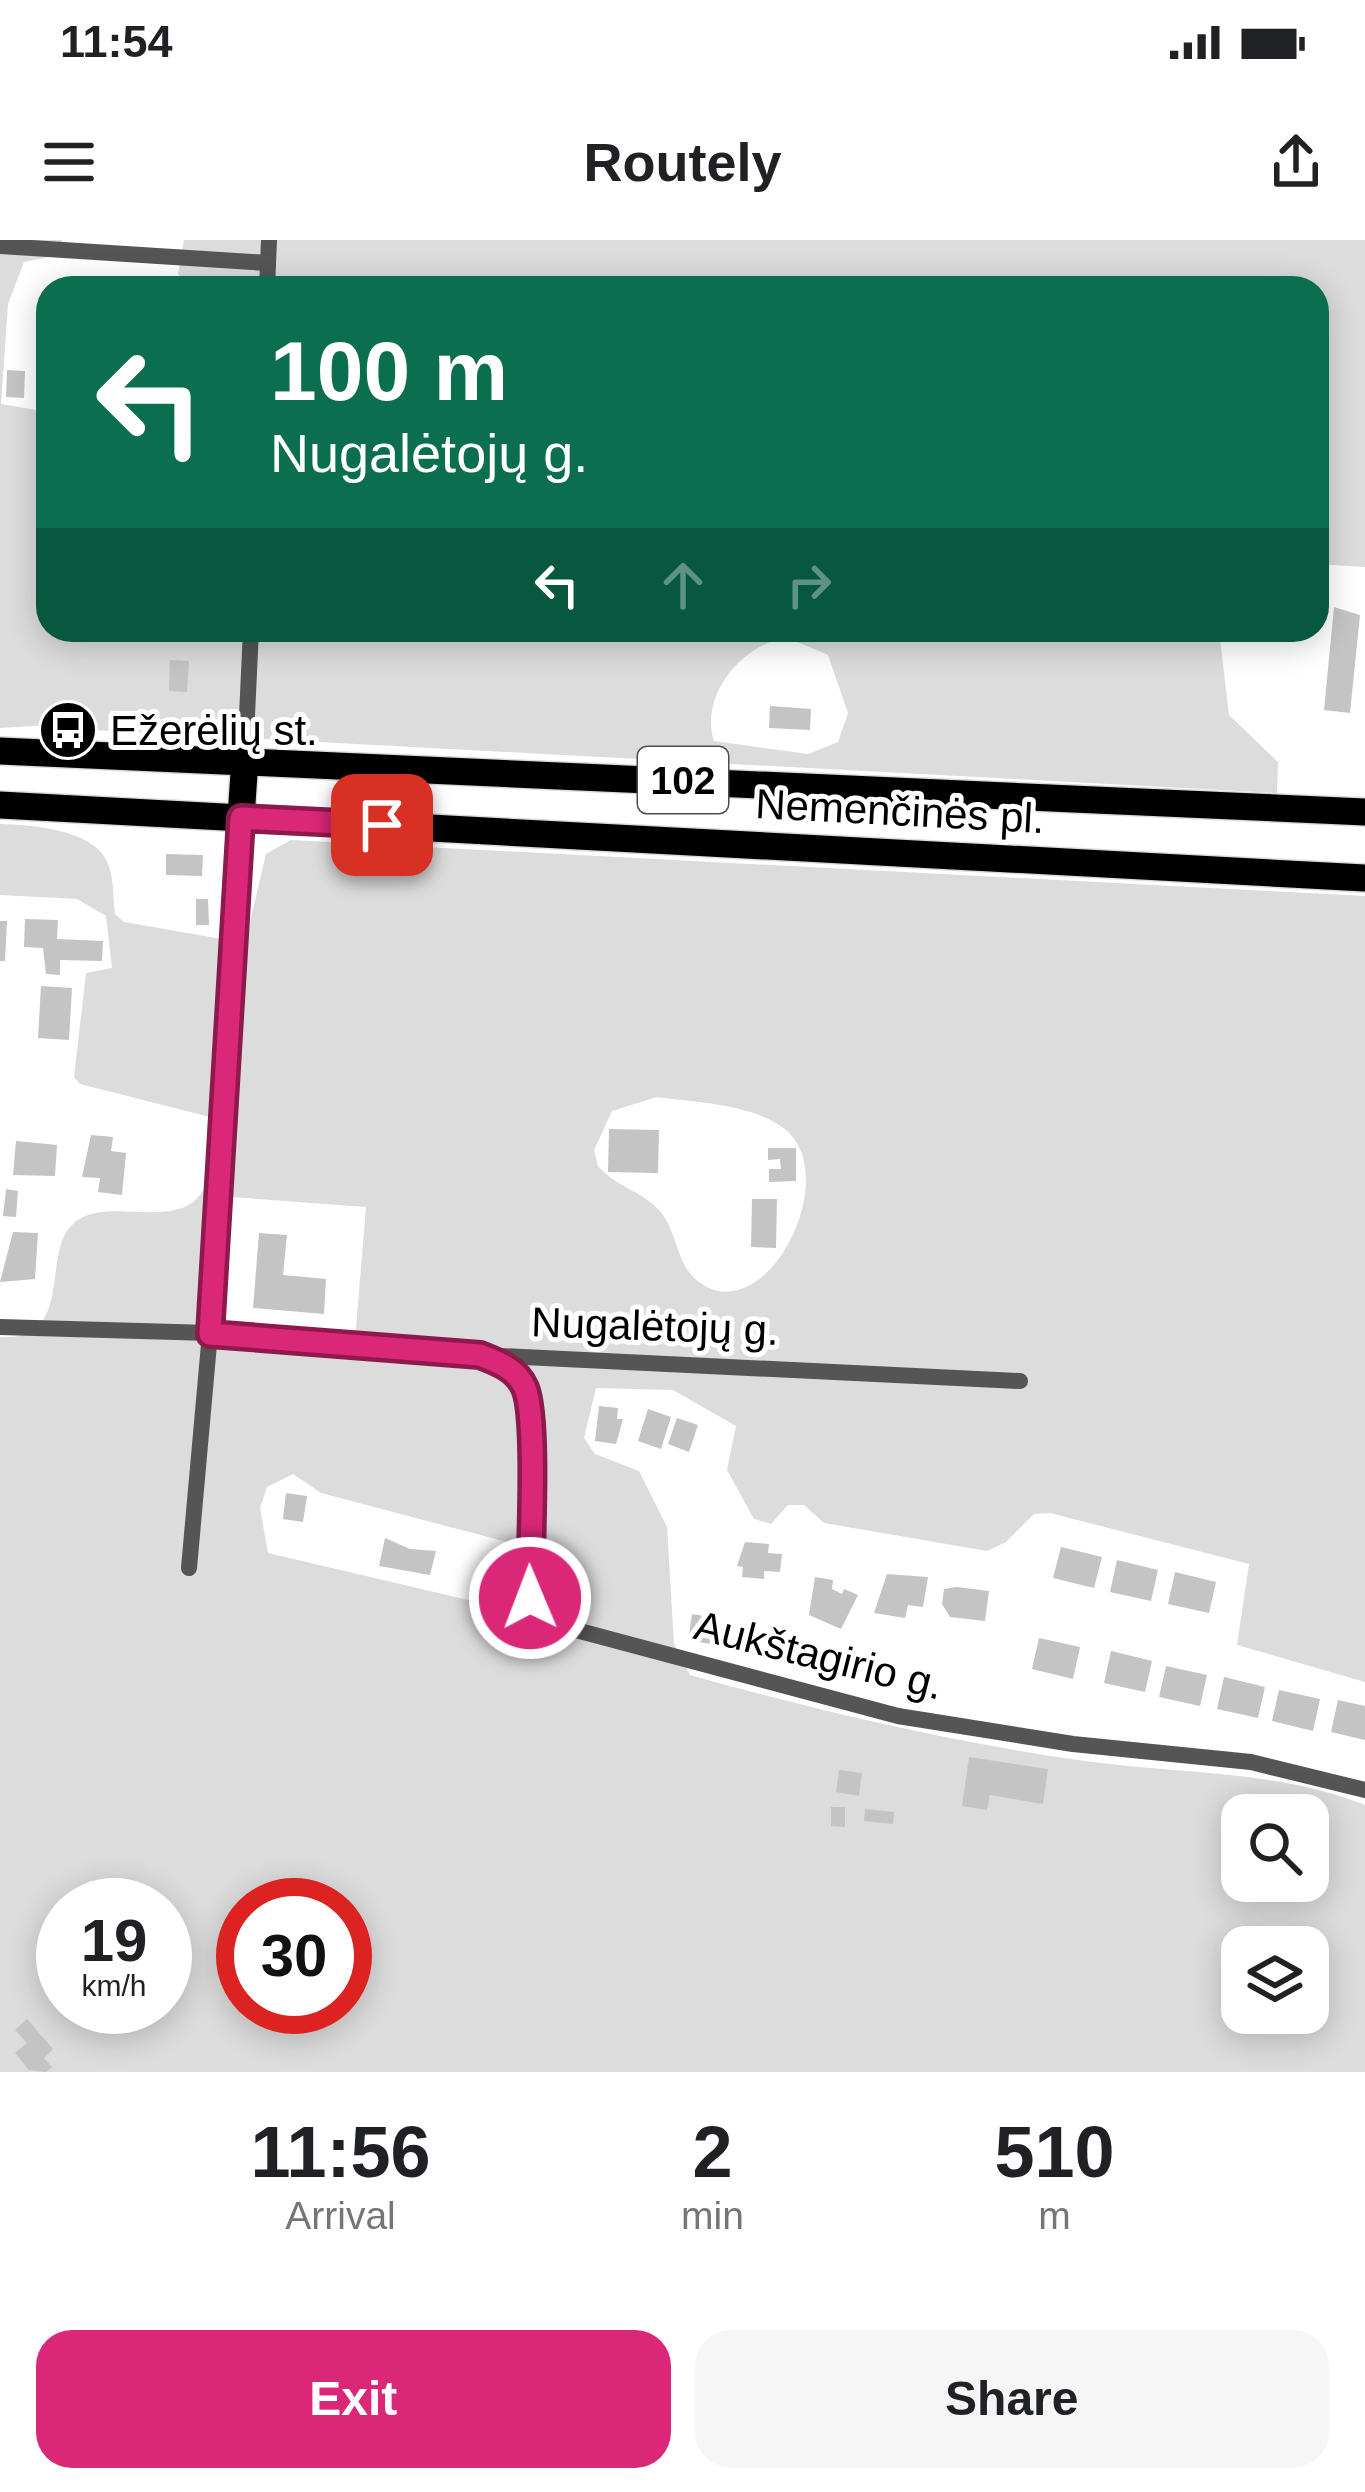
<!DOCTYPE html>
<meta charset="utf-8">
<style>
:root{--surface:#fff;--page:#f6f6f6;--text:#202124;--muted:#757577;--accent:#db2777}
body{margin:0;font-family:Helvetica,sans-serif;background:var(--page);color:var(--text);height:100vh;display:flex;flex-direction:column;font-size:45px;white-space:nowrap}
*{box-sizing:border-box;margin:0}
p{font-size:39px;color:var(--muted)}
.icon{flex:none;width:66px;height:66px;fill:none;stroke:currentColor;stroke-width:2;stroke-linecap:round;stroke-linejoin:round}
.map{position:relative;height:1832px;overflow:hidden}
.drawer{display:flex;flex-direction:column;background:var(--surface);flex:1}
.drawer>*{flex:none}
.guide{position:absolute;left:36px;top:36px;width:1293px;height:366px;border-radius:36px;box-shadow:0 6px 30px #0003;background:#0b6e4f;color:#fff;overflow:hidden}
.fabs{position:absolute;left:1221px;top:1554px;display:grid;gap:24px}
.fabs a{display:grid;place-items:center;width:108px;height:108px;border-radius:24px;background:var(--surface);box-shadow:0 6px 30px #0003;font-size:60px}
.speed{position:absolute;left:36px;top:1638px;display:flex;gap:24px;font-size:60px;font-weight:700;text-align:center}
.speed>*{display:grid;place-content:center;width:156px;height:156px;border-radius:50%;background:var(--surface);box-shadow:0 6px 30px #0003;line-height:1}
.speed small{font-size:30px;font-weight:400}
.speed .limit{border:18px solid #d22;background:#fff;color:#111}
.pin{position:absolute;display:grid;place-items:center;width:102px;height:102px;color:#fff;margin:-51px;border-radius:24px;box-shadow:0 6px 18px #0006}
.me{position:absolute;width:132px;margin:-66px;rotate:359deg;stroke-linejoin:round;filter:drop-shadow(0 0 9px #0008)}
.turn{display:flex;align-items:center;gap:42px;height:252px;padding:0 36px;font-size:54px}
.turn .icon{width:156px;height:156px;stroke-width:2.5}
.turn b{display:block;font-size:84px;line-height:102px}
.lanes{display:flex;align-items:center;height:114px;padding:0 36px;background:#0003;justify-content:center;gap:60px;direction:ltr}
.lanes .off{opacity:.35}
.eta{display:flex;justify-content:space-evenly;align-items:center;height:204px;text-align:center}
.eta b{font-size:72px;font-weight:800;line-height:84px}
.button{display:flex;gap:24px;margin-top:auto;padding:24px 36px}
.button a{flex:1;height:138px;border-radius:36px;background:var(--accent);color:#fff;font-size:48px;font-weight:800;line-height:138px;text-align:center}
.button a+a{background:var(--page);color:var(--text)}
.status{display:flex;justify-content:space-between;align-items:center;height:84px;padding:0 60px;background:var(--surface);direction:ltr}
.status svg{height:33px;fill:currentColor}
header{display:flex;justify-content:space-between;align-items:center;height:156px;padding:0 36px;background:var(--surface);font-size:54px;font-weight:800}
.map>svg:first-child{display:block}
.green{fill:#dcdcdc;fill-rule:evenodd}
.building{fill:#c4c4c4}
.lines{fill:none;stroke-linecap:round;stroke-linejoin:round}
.primary-casing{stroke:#dbdbdb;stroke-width:30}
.street{stroke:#555;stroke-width:16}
.primary{stroke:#000;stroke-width:27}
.route-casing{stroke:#8e194d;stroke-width:30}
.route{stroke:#db2777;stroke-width:21}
.labels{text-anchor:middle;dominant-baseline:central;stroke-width:10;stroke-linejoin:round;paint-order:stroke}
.shield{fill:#fff;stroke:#4c4c4c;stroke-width:3}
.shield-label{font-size:39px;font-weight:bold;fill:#000}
.poi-label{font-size:42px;fill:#000;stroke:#fff;text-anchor:start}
.street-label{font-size:42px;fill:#000;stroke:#fff}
</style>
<div class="status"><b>11:54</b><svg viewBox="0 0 49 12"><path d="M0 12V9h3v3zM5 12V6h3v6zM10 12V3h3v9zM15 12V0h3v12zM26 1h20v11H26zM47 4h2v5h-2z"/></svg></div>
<header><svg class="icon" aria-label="menu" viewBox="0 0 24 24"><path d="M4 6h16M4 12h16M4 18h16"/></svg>Routely<svg class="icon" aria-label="share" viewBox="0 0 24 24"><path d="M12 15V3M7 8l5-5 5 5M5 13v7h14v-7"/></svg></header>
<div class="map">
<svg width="1365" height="1832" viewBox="0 0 1365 1832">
<rect width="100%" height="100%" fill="#fff"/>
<g class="green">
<path d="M0 0H62L64 14 24 22 8 64 1 164 48 172V390L540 394 1219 390 1229 475 1278 522 1277 553 92 490 67 484 0 488ZM788 398 828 415 848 473 838 502 808 514 714 501C699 456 743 402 788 398Z"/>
<path d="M184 0H1365V327L1317 324V48H273L272 43 185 42 178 34Z"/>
<path d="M0 584C31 585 99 589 109 627 114 641 113 659 115 674L124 682 245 703 266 614 291 600 1365 656V1442L1237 1405 1249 1324 1050 1273 1034 1274 1006 1302 987 1311 824 1283 804 1265H788L771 1284 754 1279 727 1230 736 1186 673 1150 596 1148 584 1198 595 1214 639 1231 667 1287 674 1404 690 1435C819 1471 951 1502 1085 1521 1177 1534 1278 1530 1365 1565V1832H0V1097C75 1102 41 1014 72 985 105 951 185 998 206 944 213 924 214 899 218 879L80 844 74 837 86 733 112 728 106 676 77 659 0 655ZM657 857C698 863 747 863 782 887 845 931 771 1083 705 1046 674 1029 680 992 658 969 641 951 615 946 598 926L594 910 612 871ZM231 957 366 967 355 1100 230 1088 221 1076ZM293 1234 321 1253 522 1306 511 1370 268 1313 260 1268 267 1247ZM1242 1575H1308V1641H1242ZM63 1665H165V1767H63ZM243 1665H345V1767H243ZM1242 1707H1308V1773H1242Z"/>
</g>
<g class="building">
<path d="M7 130 25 131 24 158 6 157Z"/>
<path d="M1334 367 1360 375 1350 473 1324 470Z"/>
<path d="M170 420 189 421 187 452 169 451Z"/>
<path d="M770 466 811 469 810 490 769 488Z"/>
<path d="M166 614 203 615 202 636 166 635Z"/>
<path d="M196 659H208L209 685H196Z"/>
<path d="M25 679 58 680 57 699 103 701 102 721 60 720V735L46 734 43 708 24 707Z"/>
<path d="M0 681H7L5 721H0Z"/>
<path d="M41 746 72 748 69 800 38 798Z"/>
<path d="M609 889 659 890 658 933 608 932Z"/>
<path d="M91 895 113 897 111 911 126 913 122 955 98 952 100 938 82 937Z"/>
<path d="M16 901 57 905 55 936 13 935Z"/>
<path d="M768 908H796V941L769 942V929H781L780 919 768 920Z"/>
<path d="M6 949 18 951 16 977 3 976Z"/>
<path d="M752 959H777L776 1008 751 1007Z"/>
<path d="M13 992 38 993 35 1039 0 1042Z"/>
<path d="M259 993 287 995 283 1035 326 1039 324 1074 253 1068Z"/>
<path d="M599 1166 618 1168 617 1179H623L616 1204 595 1201Z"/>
<path d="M648 1169 671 1177 661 1209 638 1201Z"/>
<path d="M677 1178 698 1185 689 1212 668 1204Z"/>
<path d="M286 1253 307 1256 303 1282 283 1279Z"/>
<path d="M385 1298 410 1309 436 1311 430 1335 379 1326Z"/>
<path d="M745 1302 769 1304 768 1313 782 1314 780 1332 764 1331V1339L742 1337 743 1327 737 1326Z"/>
<path d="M1061 1307 1102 1317 1094 1348 1053 1338Z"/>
<path d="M1117 1320 1158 1330 1151 1361 1110 1352Z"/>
<path d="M1175 1332 1216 1342 1209 1373 1168 1364Z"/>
<path d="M887 1334 928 1337 923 1367 908 1365 905 1378 874 1373Z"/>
<path d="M815 1337 833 1340 832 1349 842 1354 844 1349 858 1355 841 1389 809 1375Z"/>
<path d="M957 1347 989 1351 985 1381 950 1377 942 1364 944 1349Z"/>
<path d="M692 1374 716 1378 712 1404 688 1401Z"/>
<path d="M1039 1398 1080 1407 1073 1439 1032 1429Z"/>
<path d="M1111 1411 1152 1421 1145 1452 1104 1443Z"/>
<path d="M1166 1426 1207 1435 1200 1466 1159 1457Z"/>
<path d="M1224 1437 1265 1447 1258 1478 1217 1469Z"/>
<path d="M1279 1450 1320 1459 1313 1491 1272 1481Z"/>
<path d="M1338 1460 1365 1466V1500L1331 1492Z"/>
<path d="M969 1517 1048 1529 1043 1564 990 1555 987 1570 962 1566Z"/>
<path d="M839 1530 862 1533 859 1556 836 1552Z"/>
<path d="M831 1567H845V1587L831 1586Z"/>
<path d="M865 1569 894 1572 893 1584 864 1581Z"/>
<path d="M27 1779 53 1809 44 1818 52 1827 46 1832 29 1830 15 1813 27 1803 15 1790Z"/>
</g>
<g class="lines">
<defs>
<g id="primary">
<path d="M0 511 1365 572"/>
<path d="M0 565 1365 638"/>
<path d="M241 578 245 518"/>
</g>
</defs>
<use href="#primary" class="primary-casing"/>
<g class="street">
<path d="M0 6 268 23"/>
<path d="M267 48 269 0"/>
<path d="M245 518 251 390"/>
<path d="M0 1087 210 1093 480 1115 1020 1141"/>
<path d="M480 1115 506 1125 525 1147 530 1358 576 1390 898 1476 1073 1504 1251 1522 1365 1550"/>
<path d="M189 1328 210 1093 241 578"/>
</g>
<use href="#primary" class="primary"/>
</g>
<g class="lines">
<defs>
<path id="route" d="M382 585 241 578 210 1094 480 1115C498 1122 517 1129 525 1148 538 1178 530 1316 530 1358"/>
</defs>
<use href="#route" class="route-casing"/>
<use href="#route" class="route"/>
</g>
<defs>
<symbol id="bus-disc" viewBox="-11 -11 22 22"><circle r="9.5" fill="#000" stroke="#fff"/><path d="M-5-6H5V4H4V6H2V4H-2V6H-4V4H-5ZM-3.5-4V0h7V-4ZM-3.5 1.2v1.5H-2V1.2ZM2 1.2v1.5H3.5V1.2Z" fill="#fff"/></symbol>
</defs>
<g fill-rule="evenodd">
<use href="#bus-disc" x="35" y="457" width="66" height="66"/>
</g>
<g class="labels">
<rect class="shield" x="638" y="507" width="90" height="66" rx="9"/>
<g class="shield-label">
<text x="683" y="540">102</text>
</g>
<g class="poi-label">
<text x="110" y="490">Ežerėlių st.</text>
</g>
<g class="street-label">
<text transform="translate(900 571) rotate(3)">Nemenčinės pl.</text>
<text transform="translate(655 1086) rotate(2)">Nugalėtojų g.</text>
<text transform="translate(819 1415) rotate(14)">Aukštagirio g.</text>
</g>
</g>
</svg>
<div class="fabs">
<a><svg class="icon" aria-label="search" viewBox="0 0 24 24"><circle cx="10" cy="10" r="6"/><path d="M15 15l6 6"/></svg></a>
<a><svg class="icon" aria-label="layers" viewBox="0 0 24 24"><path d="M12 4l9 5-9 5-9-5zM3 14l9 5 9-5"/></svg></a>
</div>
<div class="speed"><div>19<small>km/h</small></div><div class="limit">30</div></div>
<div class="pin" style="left:382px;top:585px;background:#d93025"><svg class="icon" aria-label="arrive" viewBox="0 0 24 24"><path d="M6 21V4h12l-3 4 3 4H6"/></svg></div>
<svg class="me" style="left:530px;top:1358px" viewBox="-20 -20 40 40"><circle r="17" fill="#db2777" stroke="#fff" stroke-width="3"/><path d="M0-11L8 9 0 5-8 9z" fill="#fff"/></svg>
<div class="guide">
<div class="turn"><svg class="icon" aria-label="left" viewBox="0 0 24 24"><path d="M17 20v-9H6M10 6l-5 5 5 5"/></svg><div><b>100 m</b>Nugalėtojų g.</div></div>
<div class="lanes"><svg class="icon" aria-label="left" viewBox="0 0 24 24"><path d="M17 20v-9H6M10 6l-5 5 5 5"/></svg><svg class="icon off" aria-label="ahead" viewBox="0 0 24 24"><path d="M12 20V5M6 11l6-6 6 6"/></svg><svg class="icon off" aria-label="right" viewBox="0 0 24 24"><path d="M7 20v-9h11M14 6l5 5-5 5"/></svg></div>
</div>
</div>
<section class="drawer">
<div class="eta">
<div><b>11:56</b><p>Arrival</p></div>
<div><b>2</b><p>min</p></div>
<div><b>510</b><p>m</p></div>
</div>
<div class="button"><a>Exit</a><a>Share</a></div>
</section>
